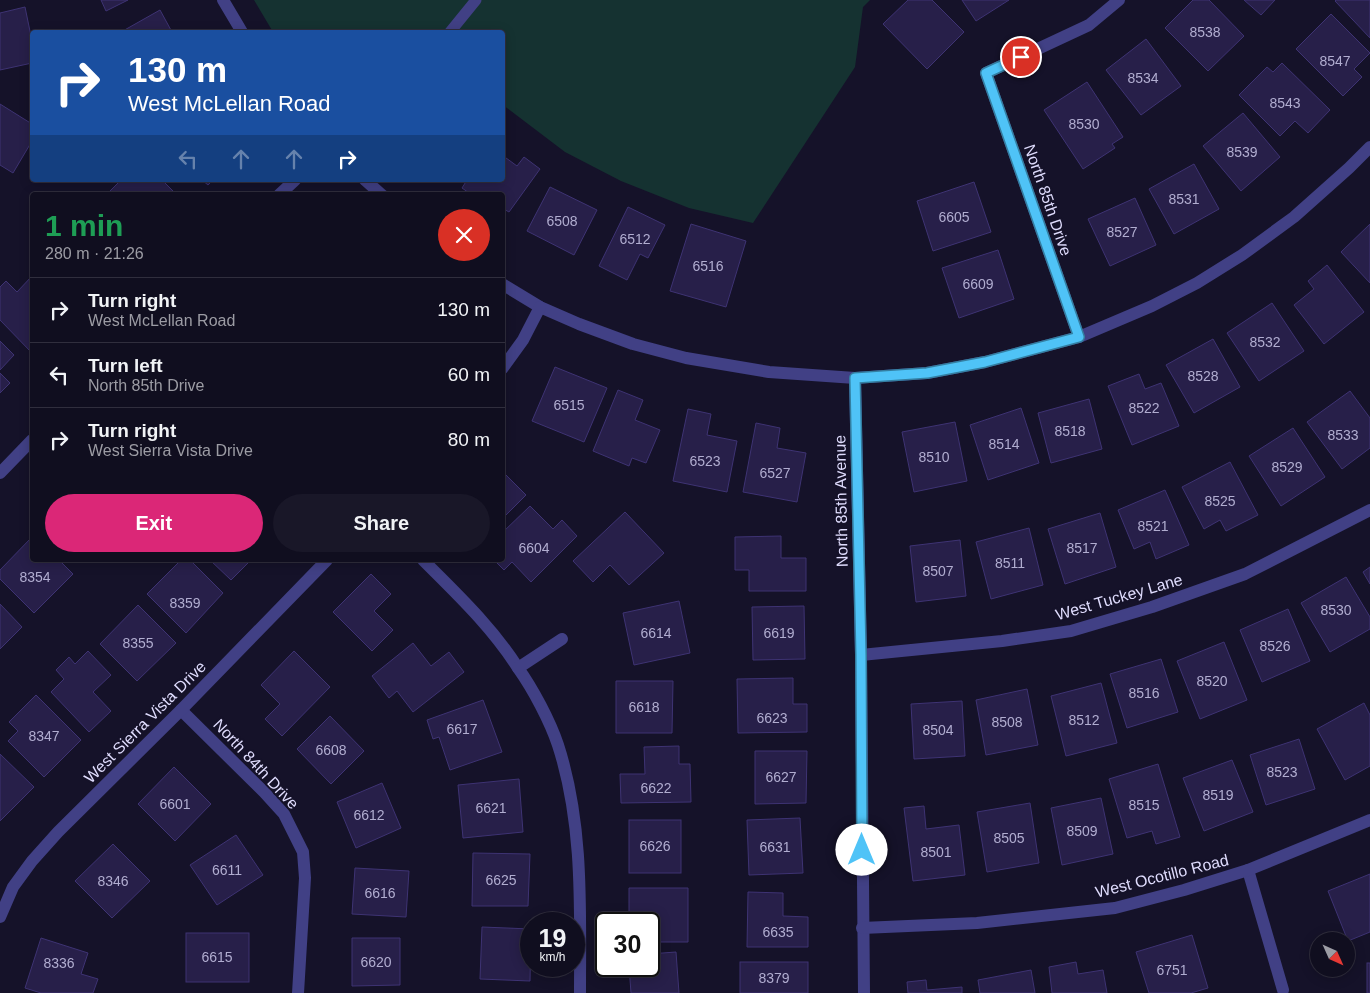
<!DOCTYPE html>
<meta charset="utf-8">
<style>
:root{--surface:#100e1f;--page:#191728;--text:#f1f3f6;--muted:#9c9ca4;--line:#302e3d;--accent:#db2777}
body{margin:0;font-family:Arial,sans-serif;background:var(--page);color:var(--text);height:100vh;display:flex;flex-direction:column;font-size:19px;white-space:nowrap}
*{box-sizing:border-box;margin:0}
p{font-size:16px;color:var(--muted)}
.icon{flex:none;width:28px;height:28px;fill:none;stroke:currentColor;stroke-width:2;stroke-linecap:round;stroke-linejoin:round}
.map{position:relative;flex:1;overflow:hidden}
.side{position:absolute;left:30px;top:192px;width:475px;height:370px;display:flex;flex-direction:column;background:var(--surface);border-radius:5px;box-shadow:0 2px 12px #0003,0 0 0 1px var(--line)}
.side>*{flex:none}
.banner{position:absolute;left:30px;top:30px;width:475px;height:152px;border-radius:5px;box-shadow:0 2px 12px #0003,0 0 0 1px var(--line);background:#1a4fa0;color:#fff;overflow:hidden}
.needle{width:32px;rotate:135deg}
.controls{position:absolute;left:1310px;top:932px;display:grid;gap:10px}
.controls a{display:grid;place-items:center;width:45px;height:45px;border-radius:50%;background:var(--surface);box-shadow:0 2px 12px #0003,0 0 0 1px var(--line);font-size:25px}
.speed{position:absolute;left:520px;top:912px;display:flex;gap:10px;font-size:25px;font-weight:700;text-align:center}
.speed>*{display:grid;place-content:center;width:65px;height:65px;border-radius:50%;background:var(--surface);box-shadow:0 2px 12px #0003,0 0 0 1px var(--line);line-height:1}
.speed small{font-size:12px;font-weight:400}
.speed .limit{border:2px solid #111;border-radius:8px;background:#fff;color:#111}
.pin{position:absolute;display:grid;place-items:center;width:42px;height:42px;color:#fff;margin:-21px;border:2px solid #fff;border-radius:50%;box-shadow:0 1px 5px #0007}
.me{position:absolute;width:55px;margin:-28px;rotate:0deg;stroke-linejoin:round;filter:drop-shadow(0 0 4px #0008)}
.turn{display:flex;align-items:center;gap:18px;height:105px;padding:0 15px;font-size:22px}
.turn .icon{width:65px;height:65px;stroke-width:2.5}
.turn b{display:block;font-size:35px;line-height:42px}
.lanes{display:flex;align-items:center;height:48px;padding:0 15px;background:#0003;justify-content:center;gap:25px;direction:ltr}
.lanes .off{opacity:.35}
.round{display:grid;place-items:center;flex:none;width:52px;height:52px;border-radius:26px;background:var(--page)}
.overview{display:flex;align-items:center;justify-content:space-between;height:85px;padding:0 15px}
h1{font-size:30px;font-weight:700;line-height:38px;color:#1e9e55}
.cta{display:flex;gap:10px;margin-top:auto;padding:10px 15px}
.cta a{flex:1;height:58px;border-radius:30px;background:var(--accent);color:#fff;font-size:20px;font-weight:700;line-height:58px;text-align:center}
.cta a+a{background:var(--page);color:var(--text)}
ul{padding:0;list-style:none}
li{display:flex;align-items:center;gap:15px;height:65px;padding:0 15px;border-top:1px solid var(--line)}
li div{flex:1}
li b{display:block;font-size:19px}
li em{font-style:normal}
.map>svg:first-child{display:block}
.green{fill:#153231}
.building{fill:#271f49;stroke:#3e3373}
.lines{fill:none;stroke-linecap:round;stroke-linejoin:round}
.service{stroke:#414085;stroke-width:11}
.minor{stroke:#414085;stroke-width:12}
.route-casing{stroke:#337fa1;stroke-width:12}
.route{stroke:#4fc3f7;stroke-width:9}
.labels{text-anchor:middle;dominant-baseline:central;stroke-width:4;stroke-linejoin:round;paint-order:stroke}
.number-label{font-size:14px;fill:#b1add0}
.street-label{font-size:16px;fill:#dfdcfd;stroke:#151229}
</style>
<div class="map">
<svg width="1370" height="993" viewBox="0 0 1370 993">
<rect width="100%" height="100%" fill="#151229"/>
<path class="green" d="M254 0H870L863 7 855 67 753 223 689 208 621 181 565 152 503 105 502 32H273Z"/>
<g class="building">
<path d="M101 0H128L106 11Z"/>
<path d="M908 0H932L964 32 927 69 883 24Z"/>
<path d="M962 0H1009L976 21Z"/>
<path d="M1193 0H1209L1244 36 1208 71 1165 28Z"/>
<path d="M1244 0H1275L1261 15Z"/>
<path d="M1336 0H1370V38L1335 1Z"/>
<path d="M25 7 32 41V63L0 70V13Z"/>
<path d="M160 10 172 32H121Z"/>
<path d="M1331 14 1370 53 1354 69 1362 77 1343 96 1296 49Z"/>
<path d="M1146 39 1181 86 1141 115 1106 70Z"/>
<path d="M1282 63 1330 110 1308 133 1295 121 1280 136 1239 95 1267 67 1273 72Z"/>
<path d="M1087 82 1123 137 1112 144 1115 148 1083 169 1044 110Z"/>
<path d="M0 104 32 124V141L13 173 0 165Z"/>
<path d="M1243 113 1280 157 1241 191 1203 146Z"/>
<path d="M502 155 517 166 524 157 540 169 509 212 502 208V195H472L462 188 467 180H502Z"/>
<path d="M1194 164 1219 209 1174 234 1149 189Z"/>
<path d="M121 180H162L177 195H106Z"/>
<path d="M202 180H213L208 185Z"/>
<path d="M974 182 991 232 933 251 917 201Z"/>
<path d="M550 187 597 210 574 255 527 231Z"/>
<path d="M1135 198 1156 245 1110 266 1088 219Z"/>
<path d="M628 207 665 225 648 258 640 254 627 280 599 266Z"/>
<path d="M691 224 746 241 726 307 670 291Z"/>
<path d="M1370 224V283L1341 252Z"/>
<path d="M998 250 1014 299 959 318 942 268Z"/>
<path d="M1327 265 1364 312 1324 344 1294 305 1314 289 1308 281Z"/>
<path d="M32 276V353L0 320V287L6 281 17 292Z"/>
<path d="M1272 303 1304 351 1259 381 1227 333Z"/>
<path d="M1213 339 1240 387 1194 413 1166 365Z"/>
<path d="M0 341 14 355 0 370Z"/>
<path d="M555 367 607 388 584 442 532 421Z"/>
<path d="M0 373 10 383 0 393Z"/>
<path d="M1139 374 1145 389 1161 383 1179 426 1132 445 1108 386Z"/>
<path d="M618 390 643 400 635 420 660 430 646 463 632 458 629 466 593 451Z"/>
<path d="M1350 391 1370 418V448L1342 469 1307 422Z"/>
<path d="M1089 399 1102 449 1051 463 1038 413Z"/>
<path d="M1021 408 1039 463 988 480 970 425Z"/>
<path d="M688 409 711 414 707 435 737 441 727 492 673 481Z"/>
<path d="M955 422 967 481 914 492 902 432Z"/>
<path d="M756 423 780 428 777 448 806 453 797 502 743 492Z"/>
<path d="M1293 428 1325 477 1281 506 1249 456Z"/>
<path d="M1230 462 1258 515 1226 531 1220 520 1204 529 1182 487Z"/>
<path d="M502 471 526 495 502 519Z"/>
<path d="M1165 490 1189 545 1156 559 1150 542 1134 549 1118 510Z"/>
<path d="M530 506 553 529 562 520 577 536 531 582 512 562 504 570 494 560H502V533Z"/>
<path d="M625 512 664 553 629 585 610 565 593 582 573 561Z"/>
<path d="M1100 513 1116 567 1065 584 1048 529Z"/>
<path d="M1029 528 1043 585 991 599 976 542Z"/>
<path d="M781 536V558H806V591H749V570H735V537Z"/>
<path d="M32 537V560H59L73 574 34 613 0 579V570Z"/>
<path d="M960 540 966 596 916 602 910 546Z"/>
<path d="M181 560H190L223 593 186 633 147 594Z"/>
<path d="M210 560H251L231 580Z"/>
<path d="M1370 567V584L1363 572Z"/>
<path d="M371 574 391 594 374 611 393 630 372 651 333 612Z"/>
<path d="M1346 577 1370 617V629L1330 652 1301 603Z"/>
<path d="M679 601 690 653 634 665 623 613Z"/>
<path d="M0 604 22 627 0 649Z"/>
<path d="M138 605 176 643 137 681 100 644Z"/>
<path d="M804 606 805 659 753 660 752 607Z"/>
<path d="M1288 609 1310 661 1262 682 1240 630Z"/>
<path d="M1224 642 1247 700 1200 719 1177 661Z"/>
<path d="M413 643 431 666 449 652 464 672 413 712 397 691 389 698 372 676Z"/>
<path d="M88 651 111 675 93 692 111 711 89 732 51 692 64 679 56 670 69 657 75 664Z"/>
<path d="M294 651 330 687 282 736 265 719 280 704 261 685Z"/>
<path d="M1161 659 1178 712 1127 728 1110 674Z"/>
<path d="M793 678V704H807V732L738 733 737 679Z"/>
<path d="M616 681H673L672 733H616Z"/>
<path d="M1101 683 1117 743 1066 756 1051 696Z"/>
<path d="M1027 689 1038 745 986 755 976 700Z"/>
<path d="M36 695 81 740 44 777 8 741 18 731 9 722Z"/>
<path d="M483 700 502 752 450 770 439 737 433 739 427 720Z"/>
<path d="M962 701 965 756 914 759 911 704Z"/>
<path d="M1364 703 1370 715V766L1345 780 1317 729Z"/>
<path d="M330 716 364 751 331 784 297 749Z"/>
<path d="M1299 739 1315 789 1266 805 1250 755Z"/>
<path d="M679 746V764H690L691 802 621 803 620 774H645L644 747Z"/>
<path d="M755 751H807L806 803 755 804Z"/>
<path d="M0 754 34 787 0 821Z"/>
<path d="M1232 760 1253 812 1204 831 1183 778Z"/>
<path d="M1158 764 1180 837 1156 844 1152 831 1127 838 1109 779Z"/>
<path d="M174 767 211 804 175 841 138 804Z"/>
<path d="M519 779 523 832 463 838 458 785Z"/>
<path d="M382 783 401 828 356 848 337 802Z"/>
<path d="M1101 798 1113 854 1062 865 1051 808Z"/>
<path d="M1030 803 1039 863 987 872 977 812Z"/>
<path d="M924 806 926 829 959 825 965 875 913 881 904 808Z"/>
<path d="M800 818 803 873 749 875 747 820Z"/>
<rect x="629" y="820" width="52" height="53"/>
<path d="M236 835 263 875 217 905 190 865Z"/>
<path d="M113 844 150 881 112 918 75 881Z"/>
<path d="M473 853 530 854 528 906H472Z"/>
<path d="M355 868 409 871 406 917 352 914Z"/>
<path d="M1370 874V932L1348 941 1328 891Z"/>
<path d="M629 888H688V942H649V924H629Z"/>
<path d="M748 892 783 893V916L808 917V947H747Z"/>
<path d="M482 927 531 929 530 981 480 979Z"/>
<rect x="186" y="933" width="63" height="49"/>
<path d="M1192 935 1208 988 1191 993H1149L1136 952Z"/>
<path d="M41 938 88 953 81 974 98 979 93 993H41L25 988Z"/>
<path d="M352 938H400V985L352 986Z"/>
<path d="M676 952 679 993H631L629 966H649V954Z"/>
<rect x="740" y="962" width="68" height="31"/>
<path d="M1076 962 1078 974 1103 970 1107 993H1052L1049 967Z"/>
<rect x="1367" y="963" width="3" height="30"/>
<path d="M1031 970 1035 993H980L978 980Z"/>
<path d="M926 980 927 990 962 987V993H908L907 982Z"/>
</g>
<g class="lines">
<path class="service" d="M450 32 476 0"/>
<g class="minor">
<path d="M223 0 242 32"/>
<path d="M365 180 382 195"/>
<path d="M279 195 295 180"/>
<path d="M502 284 540 307 579 324 633 344 686 358 769 372 855 378 927 373 985 362 1079 337 1152 306 1197 283 1242 255 1294 217 1349 168 1370 147"/>
<path d="M1079 337 986 73 1089 25 1119 0"/>
<path d="M502 369 523 340 540 307"/>
<path d="M855 378 861 655 864 993"/>
<path d="M0 473 32 440"/>
<path d="M423 560C457 594 492 627 518 668 533 689 550 721 558 745 584 825 580 911 580 993"/>
<path d="M861 655 1002 641 1071 631 1152 607 1245 574 1370 510"/>
<path d="M518 668 562 639"/>
<path d="M181 710 264 792 284 814 303 852 305 878 298 993"/>
<path d="M1248 870 1283 990"/>
<path d="M0 917 13 887 32 861 58 832 181 710 327 560"/>
<path d="M862 928 977 923 1115 908 1184 890 1248 870 1370 820"/>
</g>
</g>
<g class="lines">
<defs>
<path id="route" d="M862 850 861 655 855 378 927 373 985 362 1079 337 986 73 1021 57"/>
</defs>
<use href="#route" class="route-casing"/>
<use href="#route" class="route"/>
</g>
<g class="labels">
<g class="number-label">
<text x="1205" y="32">8538</text>
<text x="1335" y="61">8547</text>
<text x="1143" y="78">8534</text>
<text x="1285" y="103">8543</text>
<text x="1084" y="124">8530</text>
<text x="1242" y="152">8539</text>
<text x="1184" y="199">8531</text>
<text x="954" y="217">6605</text>
<text x="562" y="221">6508</text>
<text x="1122" y="232">8527</text>
<text x="635" y="239">6512</text>
<text x="708" y="266">6516</text>
<text x="978" y="284">6609</text>
<text x="1265" y="342">8532</text>
<text x="1203" y="376">8528</text>
<text x="569" y="405">6515</text>
<text x="1144" y="408">8522</text>
<text x="1070" y="431">8518</text>
<text x="1343" y="435">8533</text>
<text x="1004" y="444">8514</text>
<text x="934" y="457">8510</text>
<text x="705" y="461">6523</text>
<text x="1287" y="467">8529</text>
<text x="775" y="473">6527</text>
<text x="1220" y="501">8525</text>
<text x="1153" y="526">8521</text>
<text x="534" y="548">6604</text>
<text x="1082" y="548">8517</text>
<text x="1010" y="563">8511</text>
<text x="938" y="571">8507</text>
<text x="35" y="577">8354</text>
<text x="185" y="603">8359</text>
<text x="1336" y="610">8530</text>
<text x="656" y="633">6614</text>
<text x="779" y="633">6619</text>
<text x="138" y="643">8355</text>
<text x="1275" y="646">8526</text>
<text x="1212" y="681">8520</text>
<text x="1144" y="693">8516</text>
<text x="644" y="707">6618</text>
<text x="772" y="718">6623</text>
<text x="1084" y="720">8512</text>
<text x="1007" y="722">8508</text>
<text x="462" y="729">6617</text>
<text x="938" y="730">8504</text>
<text x="44" y="736">8347</text>
<text x="331" y="750">6608</text>
<text x="1282" y="772">8523</text>
<text x="781" y="777">6627</text>
<text x="656" y="788">6622</text>
<text x="1218" y="795">8519</text>
<text x="175" y="804">6601</text>
<text x="1144" y="805">8515</text>
<text x="491" y="808">6621</text>
<text x="369" y="815">6612</text>
<text x="1082" y="831">8509</text>
<text x="1009" y="838">8505</text>
<text x="655" y="846">6626</text>
<text x="775" y="847">6631</text>
<text x="936" y="852">8501</text>
<text x="227" y="870">6611</text>
<text x="501" y="880">6625</text>
<text x="113" y="881">8346</text>
<text x="380" y="893">6616</text>
<text x="778" y="932">6635</text>
<text x="217" y="957">6615</text>
<text x="376" y="962">6620</text>
<text x="59" y="963">8336</text>
<text x="1172" y="970">6751</text>
<text x="774" y="978">8379</text>
</g>
<g class="street-label">
<text transform="translate(1048 200) rotate(71)">North 85th Drive</text>
<text transform="translate(841 501) rotate(-91)">North 85th Avenue</text>
<text transform="translate(1119 597) rotate(-16)">West Tuckey Lane</text>
<text transform="translate(145 722) rotate(-45)">West Sierra Vista Drive</text>
<text transform="translate(256 764) rotate(47)">North 84th Drive</text>
<text transform="translate(1162 876) rotate(-14)">West Ocotillo Road</text>
</g>
</g>
</svg>
<div class="controls">
<a><svg class="needle" viewBox="-14 -14 28 28"><path d="M0-13l5 13h-10z" fill="#e53935"/><path d="M0 13l5-13h-10z" fill="#9c9ca4"/></svg></a>
</div>
<div class="speed"><div>19<small>km/h</small></div><div class="limit">30</div></div>
<div class="pin" style="left:1021px;top:57px;background:#d93025"><svg class="icon" aria-label="arrive" viewBox="0 0 24 24"><path d="M6 21V4h12l-3 4 3 4H6"/></svg></div>
<svg class="me" style="left:862px;top:850px" viewBox="-20 -20 40 40"><circle r="19" fill="#fff"/><path d="M0-13L10 11 0 6-10 11z" fill="#4fc3f7"/></svg>
<div class="banner">
<div class="turn"><svg class="icon" aria-label="right" viewBox="0 0 24 24"><path d="M7 20v-9h11M14 6l5 5-5 5"/></svg><div><b>130 m</b>West McLellan Road</div></div>
<div class="lanes"><svg class="icon off" aria-label="left" viewBox="0 0 24 24"><path d="M17 20v-9H6M10 6l-5 5 5 5"/></svg><svg class="icon off" aria-label="ahead" viewBox="0 0 24 24"><path d="M12 20V5M6 11l6-6 6 6"/></svg><svg class="icon off" aria-label="ahead" viewBox="0 0 24 24"><path d="M12 20V5M6 11l6-6 6 6"/></svg><svg class="icon" aria-label="right" viewBox="0 0 24 24"><path d="M7 20v-9h11M14 6l5 5-5 5"/></svg></div>
</div>
<section class="side">
<div class="overview"><div><h1>1 min</h1><p>280 m · 21:26</p></div><a class="round" style="background:#d93025;color:#fff"><svg class="icon" aria-label="close" viewBox="0 0 24 24"><path d="M6 6l12 12M18 6L6 18"/></svg></a></div>
<ul>
<li><svg class="icon" aria-label="right" viewBox="0 0 24 24"><path d="M7 20v-9h11M14 6l5 5-5 5"/></svg><div><b>Turn right</b><p>West McLellan Road</p></div><em>130 m</em></li>
<li><svg class="icon" aria-label="left" viewBox="0 0 24 24"><path d="M17 20v-9H6M10 6l-5 5 5 5"/></svg><div><b>Turn left</b><p>North 85th Drive</p></div><em>60 m</em></li>
<li><svg class="icon" aria-label="right" viewBox="0 0 24 24"><path d="M7 20v-9h11M14 6l5 5-5 5"/></svg><div><b>Turn right</b><p>West Sierra Vista Drive</p></div><em>80 m</em></li>
</ul>
<div class="cta"><a>Exit</a><a>Share</a></div>
</section>
</div>
